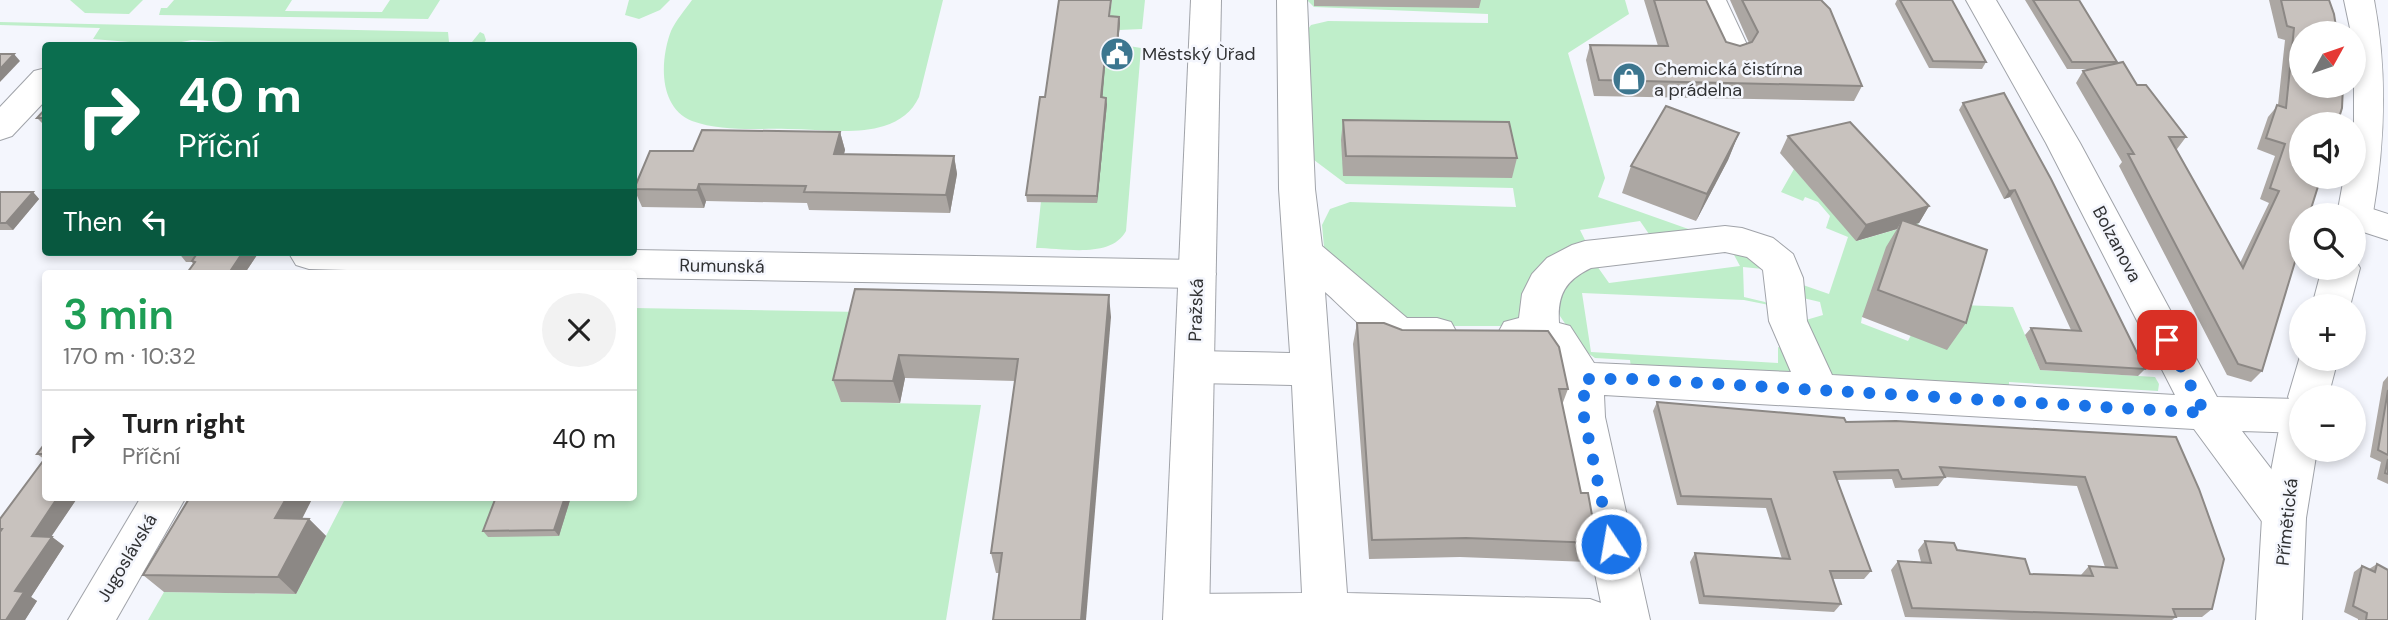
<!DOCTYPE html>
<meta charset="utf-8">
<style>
:root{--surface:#fff;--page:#f2f2f2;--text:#222;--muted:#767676;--line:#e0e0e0}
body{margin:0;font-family:"DM Sans",sans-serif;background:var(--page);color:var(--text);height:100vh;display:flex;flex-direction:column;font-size:26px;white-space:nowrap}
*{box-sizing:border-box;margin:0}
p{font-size:23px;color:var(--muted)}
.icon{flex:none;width:38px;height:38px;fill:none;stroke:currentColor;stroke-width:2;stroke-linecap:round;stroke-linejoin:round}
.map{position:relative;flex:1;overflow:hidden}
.side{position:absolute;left:42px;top:270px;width:595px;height:231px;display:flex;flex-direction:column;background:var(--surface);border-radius:7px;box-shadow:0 4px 10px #0003}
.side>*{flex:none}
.hud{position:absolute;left:42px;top:42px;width:595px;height:214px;border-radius:7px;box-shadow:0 4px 10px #0003;background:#0b6e4f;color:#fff;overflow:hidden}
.needle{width:46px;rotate:50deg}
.tools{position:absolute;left:2289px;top:21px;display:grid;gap:14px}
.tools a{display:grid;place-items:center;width:77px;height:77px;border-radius:50%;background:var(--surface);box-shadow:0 4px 10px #0003;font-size:35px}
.pin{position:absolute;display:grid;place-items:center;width:60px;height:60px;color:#fff;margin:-30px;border-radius:14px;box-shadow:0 4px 10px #0006}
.me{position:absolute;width:77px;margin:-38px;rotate:348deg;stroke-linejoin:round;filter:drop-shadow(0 0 5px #0008)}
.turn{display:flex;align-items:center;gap:24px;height:147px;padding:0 21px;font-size:32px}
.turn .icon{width:91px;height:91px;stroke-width:2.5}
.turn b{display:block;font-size:49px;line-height:60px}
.then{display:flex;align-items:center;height:66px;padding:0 21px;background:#0003;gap:14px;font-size:26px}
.round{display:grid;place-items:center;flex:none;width:74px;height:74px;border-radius:37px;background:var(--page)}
.overview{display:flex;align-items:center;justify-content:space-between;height:119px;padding:0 21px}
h1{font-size:42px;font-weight:600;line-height:52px;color:#1e9e55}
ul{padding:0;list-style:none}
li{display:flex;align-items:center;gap:21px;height:98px;padding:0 21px;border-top:2px solid var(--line)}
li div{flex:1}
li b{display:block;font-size:26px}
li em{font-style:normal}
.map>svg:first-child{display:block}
.green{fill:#bfeeca}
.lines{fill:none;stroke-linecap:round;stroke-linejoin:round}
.minor-casing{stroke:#a0a3a9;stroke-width:2}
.major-casing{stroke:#a0a3a9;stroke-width:2}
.minor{fill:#fff;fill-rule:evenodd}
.major{fill:#fff;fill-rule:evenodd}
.wall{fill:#aca7a3}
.shaded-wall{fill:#8c8885}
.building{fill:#c8c2be;stroke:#8c8885;stroke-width:2}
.route{stroke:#1a73e8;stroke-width:12;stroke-dasharray:0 21.6}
.labels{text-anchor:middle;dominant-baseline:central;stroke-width:5;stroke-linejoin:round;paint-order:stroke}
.poi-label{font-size:18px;fill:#303133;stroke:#f4f6fd;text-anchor:start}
.street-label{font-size:18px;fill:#303133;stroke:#f4f6fd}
</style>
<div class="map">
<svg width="2388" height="620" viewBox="0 0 2388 620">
<rect width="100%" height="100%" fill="#f4f6fd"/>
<g class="green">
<path d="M70 0H143L129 14 85 13Z"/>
<path d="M174 0H292L285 11 382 12 390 0H440L428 19 159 15 161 8H167Z"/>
<path d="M629 0H670L660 10 639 19 625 15Z"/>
<path d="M692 0H943L919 97C912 112 900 121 884 126 855 135 818 129 788 129 757 128 722 132 692 121 658 107 660 60 671 31 676 20 685 10 692 0Z"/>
<path d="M1112 0H1145L1142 29 1119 30 1109 23Z"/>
<path d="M1307 0H1625L1629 14 1568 53 1605 178 1598 197 1694 231 1651 237 1640 221 1580 230 1587 244 1520 318 1508 326H1418L1392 317 1324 247 1322 225 1330 209 1350 202 1516 207 1513 188 1346 184 1306 154 1303 36 1311 25 1328 21 1488 23V14L1314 7Z"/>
<path d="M0 22 448 32 449 42H472L480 32 484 34 486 40 482 46H293L192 40 166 45 93 39 100 28 0 25Z"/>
<path d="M1117 44 1141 48 1126 231C1111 259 1063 248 1036 248L1041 201 1096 104 1106 53Z"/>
<path d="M1794 169 1857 241 1918 223 1935 264 1862 317 1861 323 1908 341 1911 335 1961 305 2013 307 2040 370 2155 377 2159 384 2158 391 2009 382V388L1834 376 1829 371 1806 320 1823 315 1820 302 1803 298V285L1829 294 1848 237 1826 228 1830 216 1818 202 1805 197 1803 201 1781 192Z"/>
<path d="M1742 251 1763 269 1743 267 1744 297 1765 302 1769 305 1744 300 1582 293 1591 352 1778 363V347L1781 348 1792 372 1789 374 1631 368 1630 360 1595 358 1582 349 1560 316 1555 302 1565 276 1597 266 1609 283 1740 266 1733 253Z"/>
<path d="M634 308 862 312 841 402 981 405 946 620H148L164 592 296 594 346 497H634Z"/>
</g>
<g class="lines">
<defs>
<g id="minor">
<path d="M1277 0H1307L1315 189 1322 246 1407 318H1437L1451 322 1457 333 1451 344C1433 350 1402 353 1385 344 1367 334 1341 306 1325 292L1347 593 1590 599 1601 603 1563 417V381L1543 349 1518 348 1504 344 1498 333 1504 322 1519 318 1522 294 1532 274 1547 258 1572 245 1585 241 1725 226 1742 228 1773 238 1793 254 1803 278 1807 321 1832 375 2175 395 2046 143 1966 0H1996L2080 143 2217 397 2301 399V433L2242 431 2299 505 2306 518 2299 531 2284 537 2269 531 2194 429 1604 395 1605 417 1650 620H1166L1164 615 1171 600 1187 594 1302 593 1292 385 1195 383 1181 378 1175 367 1181 356 1195 351 1290 353 1279 189ZM1725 252 1747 257 1763 270 1769 321 1791 372 1594 363 1570 326 1559 323C1557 294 1566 280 1591 268Z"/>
<path d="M1696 0H1726L1749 49 1744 56 1733 59 1722 56Z"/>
<path d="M46 68V100L12 136 0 140V107L34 71Z"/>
<path d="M2354 203 2388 214V240L2354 229V215H2336L2341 207Z"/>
<path d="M634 250 1197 260 1210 264 1216 274 1210 284 1197 288 634 278V273H461L309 269 296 265 290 255 292 252Z"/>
<path d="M141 497H186L116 620H68Z"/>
</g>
<g id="major">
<path d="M1191 0H1221L1209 620H1163Z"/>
<path d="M2344 0H2374C2388 74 2385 145 2372 219L2367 228 2354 232V215H2337L2344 177H2354V33H2351Z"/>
<path d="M2354 258 2360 268 2350 306H2312L2322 268H2354Z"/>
<path d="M2301 353V359H2338L2328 397H2301V450H2317L2306 518 2302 620H2256L2262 518 2280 424 2286 412 2295 409 2288 397Z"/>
</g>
</defs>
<use href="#minor" class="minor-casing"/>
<use href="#major" class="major-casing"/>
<use href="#minor" class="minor"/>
<use href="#major" class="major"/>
</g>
<g class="wall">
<path d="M1314 0H1481L1479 8 1314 6Z"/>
<path d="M1644 0H1706L1726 42 1740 46 1749 43 1730 0H1821L1862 86 1854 101 1594 96 1586 60 1590 45 1658 46Z"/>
<path d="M1897 0H1952L1986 62 1982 69 1929 68 1895 4Z"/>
<path d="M2025 0H2079L2117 62 2186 137 2177 149H2176L2240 263 2269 203 2260 199 2275 156 2257 149 2268 117 2278 105 2285 40 2278 38 2269 0H2329L2262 371 2251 382 2227 375 2119 166 2122 162 2076 83 2083 71 2090 69H2067Z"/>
<path d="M1110 16 1119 17 1120 23 1117 54H1106L1102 97 1107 104 1097 203 1027 202 1026 195 1045 97Z"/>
<path d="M1963 103 2145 369 2138 376 2040 370 2025 335 2031 328 2071 330 2010 197 2004 199 1959 110Z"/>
<path d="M46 108V127L37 118Z"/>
<path d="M1343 120 1517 158 1512 178 1343 176 1341 140Z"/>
<path d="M840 132 845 150 844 154 954 156 957 174 950 213 809 210 807 203 706 201 704 208 642 207 634 189 693 151Z"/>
<path d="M1739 133 1728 160 1696 221 1622 193 1631 166Z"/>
<path d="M1788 136 1929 206 1919 223 1914 224 1966 323 1947 350 1862 317 1886 247 1897 229 1856 241 1780 153Z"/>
<path d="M0 192H33L39 199 13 230H0Z"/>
<path d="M178 252H259L245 273H187L193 264 192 262H186Z"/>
<path d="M855 289 1111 317 999 573H996L991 553 1015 381 905 378 900 403 841 402 833 380Z"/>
<path d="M1357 323 1568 389 1562 405 1581 493 1597 543 1588 562 1460 557 1369 559 1353 344Z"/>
<path d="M2388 376V484L2377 479 2381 462 2370 457 2383 382Z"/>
<path d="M1657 402 1846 422 2176 437 2212 609 2202 617H2176L2172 620H2012L1905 617 1891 570 1898 561 1921 562 1918 550 1925 541 1957 550 2030 574 2081 576V575L2089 566 2105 567 2077 486 1945 477 1938 486 1895 488 1892 479 1837 480 1871 571 1864 579H1833L1841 604 1834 612 1699 604 1690 562 1695 553 1782 559 1766 508 1677 505 1653 411Z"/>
<path d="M46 442V497H78L51 536 64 546 31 597 37 601 25 620H0V519L44 459 37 454Z"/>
<path d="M313 497 302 519H309L326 536 296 594 164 592 143 575Z"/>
<path d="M571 497 559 536 488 537 483 531Z"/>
<path d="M2377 564 2388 620H2358V619L2344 612 2354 572 2362 566 2369 569Z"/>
</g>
<g class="shaded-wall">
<path d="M1119 17 1120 23 1117 54V47Z"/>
<path d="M1106 47V54L1102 104 1101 97Z"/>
<path d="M14 54 20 61 0 82V69Z"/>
<path d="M1106 98 1107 104 1097 203V196Z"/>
<path d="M840 132 845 150 839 171 834 154Z"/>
<path d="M1739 133 1728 160 1696 221 1707 194Z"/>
<path d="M954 156 957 174 950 213 946 195Z"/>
<path d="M699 184 706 201 704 208 697 190Z"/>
<path d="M2015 190 2010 197 2004 199 2009 191Z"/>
<path d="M33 192 39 199 13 230 6 223Z"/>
<path d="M1929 206 1919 223 1899 229 1902 220 1897 229 1856 241 1866 225Z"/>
<path d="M243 252H259L245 273H229Z"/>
<path d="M1109 295 1111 317 1086 620H1081Z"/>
<path d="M899 355 905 378 900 403 893 381Z"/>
<path d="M58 497H78L45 546 32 536Z"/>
<path d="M287 497H313L293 536 275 518Z"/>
<path d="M565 497H571L559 536 554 530Z"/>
<path d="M309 519 326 536 296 594 278 577Z"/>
<path d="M52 537 64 546 31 597 37 601 25 620H6L15 591Z"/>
</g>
<g class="building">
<path d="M1059 0H1111L1109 16 1119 17 1117 47H1106L1101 97 1106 98 1097 196 1026 195 1040 97H1045Z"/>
<path d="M1654 0H1706L1726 42 1740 46 1752 42 1758 32 1742 0H1821L1830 9 1862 86 1599 80 1590 45 1668 46Z"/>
<path d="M1900 0H1952L1986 62 1933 61Z"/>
<path d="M2033 0H2079L2117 62H2072Z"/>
<path d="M2281 0H2329L2334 14 2337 33H2301V86H2343L2342 108 2337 124H2301V177H2321L2309 215H2301V242L2262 371 2238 364 2128 154H2134L2083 71 2123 62 2137 85H2146L2186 137H2169L2243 268 2279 191 2270 188 2285 144 2266 138 2277 105 2286 108 2294 28 2287 26Z"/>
<path d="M0 54H14L0 69Z"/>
<path d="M2004 93 2051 179 2145 369 2046 363 2031 328 2081 331 2015 190 2009 191 1963 103Z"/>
<path d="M1666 106 1739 133 1707 194 1631 166Z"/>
<path d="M46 108V118H37Z"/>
<path d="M1343 120 1509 122 1517 158 1346 156Z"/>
<path d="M1850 122 1929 206 1866 225 1788 136Z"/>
<path d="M702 130 840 132 834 154 954 156 946 195 804 192 806 186 699 184 697 190 634 189 650 151H693Z"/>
<path d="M0 192H33L6 223H0Z"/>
<path d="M1902 220 1987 250 1966 323 1878 290Z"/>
<path d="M198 252H243L229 273H187L195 262 192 261Z"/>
<path d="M855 289 1109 295 1081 620H993L1002 553H991L1018 359 899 355 893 381 833 380Z"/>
<path d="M1357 323H1384L1402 330 1548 331 1559 347 1568 389H1559L1581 493H1588L1597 543 1466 538 1372 540Z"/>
<path d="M2388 390V455L2378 450Z"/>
<path d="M1657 402 1844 418 1846 422 1896 421 2176 437 2199 489 2224 559 2212 609H2173L2176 617 1912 608 1898 561 1931 563 1925 541 1954 543 1957 550 2025 559 2030 574 2093 576 2089 566 2117 568 2085 477 1940 467 1945 477 1902 479 1898 470 1834 472 1871 571H1830L1841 604 1704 596 1695 553 1790 559 1771 499 1681 496Z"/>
<path d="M46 442V454H37Z"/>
<path d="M46 457V497H58L32 536 52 537 15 591 24 592 6 620H0V532L2 529H0V519Z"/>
<path d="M2388 459V474L2385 473Z"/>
<path d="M190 497H287L275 518 309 519 278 577 143 575Z"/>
<path d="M496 497H565L554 530 483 531Z"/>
<path d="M2377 564 2388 570V620H2366L2367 613 2353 606 2362 566 2375 572Z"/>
</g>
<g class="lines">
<path class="route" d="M1611 544 1584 417V379H1634L2205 413 2167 340"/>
</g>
<defs>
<symbol id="civic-disc" viewBox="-11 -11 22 22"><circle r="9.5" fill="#3c768f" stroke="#f4f6fd"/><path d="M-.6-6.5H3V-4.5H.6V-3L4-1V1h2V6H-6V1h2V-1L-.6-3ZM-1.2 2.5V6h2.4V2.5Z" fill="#fff"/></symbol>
<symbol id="shop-disc" viewBox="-11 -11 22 22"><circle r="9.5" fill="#3c768f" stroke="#f4f6fd"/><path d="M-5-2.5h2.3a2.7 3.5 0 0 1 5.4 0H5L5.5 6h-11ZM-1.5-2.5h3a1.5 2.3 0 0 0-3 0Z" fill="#fff"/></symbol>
</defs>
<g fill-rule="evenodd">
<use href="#civic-disc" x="1098" y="35" width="38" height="38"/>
<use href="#shop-disc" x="1610" y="60" width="38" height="38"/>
</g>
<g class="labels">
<g class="poi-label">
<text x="1142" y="54">Městský Ùřad</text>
<text x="1654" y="69">Chemická čistírna<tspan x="1654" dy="21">a prádelna</tspan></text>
</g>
<g class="street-label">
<text transform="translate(2117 244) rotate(62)">Bolzanova</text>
<text transform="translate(722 266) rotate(1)">Rumunská</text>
<text transform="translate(1196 310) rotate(-88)">Pražská</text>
<text transform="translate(2287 522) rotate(-84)">Přímětická</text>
<text transform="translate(127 558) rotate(-59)">Jugoslávská</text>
</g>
</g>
</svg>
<div class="tools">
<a><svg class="needle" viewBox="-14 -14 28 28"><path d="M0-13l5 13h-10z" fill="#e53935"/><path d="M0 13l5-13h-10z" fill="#767676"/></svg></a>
<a><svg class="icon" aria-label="sound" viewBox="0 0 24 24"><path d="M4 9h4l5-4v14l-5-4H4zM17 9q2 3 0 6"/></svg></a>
<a><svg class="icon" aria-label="search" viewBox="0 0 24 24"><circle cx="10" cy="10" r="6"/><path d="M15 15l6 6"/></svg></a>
<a>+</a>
<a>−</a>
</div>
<div class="pin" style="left:2167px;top:340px;background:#d93025"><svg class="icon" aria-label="arrive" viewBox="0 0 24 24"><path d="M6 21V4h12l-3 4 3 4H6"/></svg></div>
<svg class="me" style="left:1611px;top:544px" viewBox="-20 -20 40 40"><circle r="17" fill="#1a73e8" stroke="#fff" stroke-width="3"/><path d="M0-11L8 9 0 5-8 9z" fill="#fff"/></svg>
<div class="hud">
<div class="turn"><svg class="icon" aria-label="right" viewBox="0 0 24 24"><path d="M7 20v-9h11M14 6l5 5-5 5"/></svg><div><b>40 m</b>Příční</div></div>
<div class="then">Then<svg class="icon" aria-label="left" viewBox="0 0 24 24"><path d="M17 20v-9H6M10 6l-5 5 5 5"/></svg></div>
</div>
<section class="side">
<div class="overview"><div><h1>3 min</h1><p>170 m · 10:32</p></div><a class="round"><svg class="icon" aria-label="close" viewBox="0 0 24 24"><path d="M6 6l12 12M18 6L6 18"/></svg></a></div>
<ul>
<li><svg class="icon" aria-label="right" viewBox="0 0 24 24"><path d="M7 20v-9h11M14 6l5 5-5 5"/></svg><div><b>Turn right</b><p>Příční</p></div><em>40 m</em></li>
</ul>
</section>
</div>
